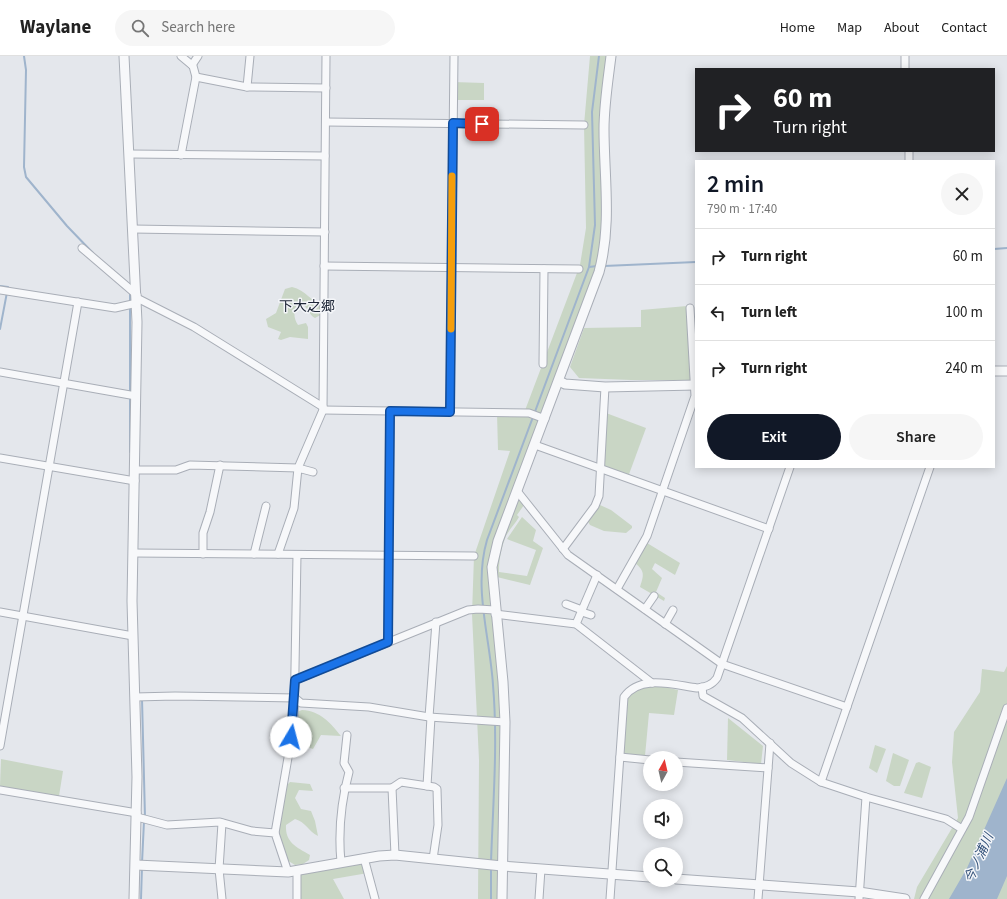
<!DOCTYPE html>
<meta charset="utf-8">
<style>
:root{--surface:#fff;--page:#f6f6f6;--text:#222;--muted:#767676;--line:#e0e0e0;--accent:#111827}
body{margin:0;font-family:"Source Sans 3","Noto Sans JP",sans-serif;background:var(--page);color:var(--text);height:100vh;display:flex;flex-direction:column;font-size:15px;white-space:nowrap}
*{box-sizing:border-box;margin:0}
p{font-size:13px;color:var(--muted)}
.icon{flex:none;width:22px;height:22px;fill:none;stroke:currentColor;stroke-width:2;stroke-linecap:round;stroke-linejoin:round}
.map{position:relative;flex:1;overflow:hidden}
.drawer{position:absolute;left:695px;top:104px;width:300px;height:308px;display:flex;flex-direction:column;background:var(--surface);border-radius:0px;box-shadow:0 2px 10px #0003}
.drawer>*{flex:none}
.banner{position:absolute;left:695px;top:12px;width:300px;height:84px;border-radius:0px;box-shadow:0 2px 10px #0003;background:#202124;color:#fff;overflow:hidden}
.needle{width:26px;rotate:8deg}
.controls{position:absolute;left:643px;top:695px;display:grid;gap:8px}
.controls a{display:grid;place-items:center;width:40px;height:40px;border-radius:50%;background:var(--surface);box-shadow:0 2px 10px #0003;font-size:20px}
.pin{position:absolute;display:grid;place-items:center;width:34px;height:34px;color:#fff;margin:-17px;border-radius:8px;box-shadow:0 2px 6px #0006}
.me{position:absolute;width:44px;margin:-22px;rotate:8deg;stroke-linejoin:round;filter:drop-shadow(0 0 3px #0008)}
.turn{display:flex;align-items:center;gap:14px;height:84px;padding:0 12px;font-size:18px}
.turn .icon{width:52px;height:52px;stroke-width:2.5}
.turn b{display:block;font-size:28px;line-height:34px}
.round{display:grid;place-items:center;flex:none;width:42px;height:42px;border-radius:21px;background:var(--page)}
.summary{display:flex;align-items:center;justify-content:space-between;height:68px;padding:0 12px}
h1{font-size:24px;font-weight:600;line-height:30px;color:var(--accent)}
.button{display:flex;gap:8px;margin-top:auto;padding:8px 12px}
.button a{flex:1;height:46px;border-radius:24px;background:var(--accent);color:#fff;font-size:16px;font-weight:600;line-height:46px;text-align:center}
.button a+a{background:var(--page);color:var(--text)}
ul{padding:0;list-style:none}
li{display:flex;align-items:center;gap:12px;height:56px;padding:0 12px;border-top:1px solid var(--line)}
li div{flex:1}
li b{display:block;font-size:15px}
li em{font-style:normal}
header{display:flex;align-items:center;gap:24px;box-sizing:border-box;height:56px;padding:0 20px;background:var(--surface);border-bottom:1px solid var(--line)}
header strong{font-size:19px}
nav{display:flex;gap:22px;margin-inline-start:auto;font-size:14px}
.search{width:280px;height:36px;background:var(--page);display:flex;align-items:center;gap:10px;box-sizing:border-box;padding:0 14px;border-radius:22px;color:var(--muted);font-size:15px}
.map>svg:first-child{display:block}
.green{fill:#c9d6c5}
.water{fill:#9fb4cc}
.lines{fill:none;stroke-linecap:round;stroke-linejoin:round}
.stream{stroke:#9fb4cc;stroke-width:2}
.minor-casing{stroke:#a9aeb7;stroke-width:9}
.tertiary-casing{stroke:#a9aeb7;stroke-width:11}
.minor{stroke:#f7f8fa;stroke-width:7}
.tertiary{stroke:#f7f8fa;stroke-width:9}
.route-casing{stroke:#114b97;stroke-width:10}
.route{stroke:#1a73e8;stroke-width:7}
.slow{stroke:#f59e0b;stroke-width:7}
.labels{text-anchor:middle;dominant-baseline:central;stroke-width:3;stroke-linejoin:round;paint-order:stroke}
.water-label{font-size:13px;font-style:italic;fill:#34527a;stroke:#f4f6f9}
.quarter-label{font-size:14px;fill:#1d2536;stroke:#f4f6f9}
</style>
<header>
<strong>Waylane</strong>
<div class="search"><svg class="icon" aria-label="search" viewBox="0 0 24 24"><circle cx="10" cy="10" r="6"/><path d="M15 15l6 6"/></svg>Search here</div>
<nav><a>Home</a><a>Map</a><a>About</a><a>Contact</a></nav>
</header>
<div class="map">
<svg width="1007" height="843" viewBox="0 0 1007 843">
<rect width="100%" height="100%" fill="#e4e7ec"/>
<g class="green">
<path d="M590 0H610L605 187 518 443 524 449 517 459 519 461C515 468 509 474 506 480 501 492 499 504 499 516L527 520 536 494 507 483 522 461 536 474 533 485 543 492 530 529 497 521V503L492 515 502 647V843H478L479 704 472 558 474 500 510 395 498 394 497 357H524L580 209 586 172 584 69Z"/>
<path d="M453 26 484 27V44H453Z"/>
<path d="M292 231C306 234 311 246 324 250V257L315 262C309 259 308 251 301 247L297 248C294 256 293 261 298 269L306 267 308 271V283L290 281 281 284 278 283 281 276 268 271 266 263 276 257 285 233Z"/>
<path d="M687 250 691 324H631L579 322 570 311 584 272 641 271V254Z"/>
<path d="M606 357 646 372 628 421 600 413Z"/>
<path d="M600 449 611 454 632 470V472L626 477 604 475 590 469 587 464 595 450Z"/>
<path d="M647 487 680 507 675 519 655 507 652 513 662 522 656 536 665 542 664 545 640 531C644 519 645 515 635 507Z"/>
<path d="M1007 610V843H914L917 831 958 762 952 706 954 676 980 636 982 613 1004 616Z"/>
<path d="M651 628 678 634 674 659 649 657 645 700 620 698 624 641 638 629Z"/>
<path d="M302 654C320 655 330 666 341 680L321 679 313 693 301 689 291 681 294 657Z"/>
<path d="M728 662 763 690 761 708 727 704Z"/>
<path d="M875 689 886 693 877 717 869 712Z"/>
<path d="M893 697 909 704 900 730H894L886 725Z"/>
<path d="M1 703 63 715 59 740 0 730Z"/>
<path d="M919 706 931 711 922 742 904 737 916 707Z"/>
<path d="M290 726 310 728 313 735 299 734 295 742 301 753 311 755 315 765 318 780C308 775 306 766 295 763L286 769C285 786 296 791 310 799L309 804 303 808 295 809 282 801 275 777 283 733Z"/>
<path d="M364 802 368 817 333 823 344 843H297L299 814Z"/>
</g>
<path class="water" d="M1007 722V820L997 843H949L967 812Z"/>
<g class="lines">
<g class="stream">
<path d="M24 0 26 14 24 111 26 121 67 170 93 197"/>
<path d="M994 193 1007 192"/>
<path d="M604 210 696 206"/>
<path d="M589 211 597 210"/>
<path d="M0 230 8 231 0 273"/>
<path d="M130 237V246"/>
<path d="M130 251V396"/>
<path d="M142 643 145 761"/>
<path d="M491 806C493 747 498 687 493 629 490 581 473 532 487 484L589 211 595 169 592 56 599 0"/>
<path d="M142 807 144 765"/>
<path d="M141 843 142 811"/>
<path d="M491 843V812"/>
</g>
<defs>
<g id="minor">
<path d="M905 0V13"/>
<path d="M192 9 198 0"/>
<path d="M196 21 247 31 326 32"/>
<path d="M247 31 250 0"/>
<path d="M326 66 584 69"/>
<path d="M909 95V105"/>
<path d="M130 98 325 100"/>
<path d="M181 99 196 21 193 10 181 0"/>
<path d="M133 173 325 176"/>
<path d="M82 192 137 239"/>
<path d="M324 210 579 213"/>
<path d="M0 234 115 252 137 247"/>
<path d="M137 242 194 271 323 351"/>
<path d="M543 308 544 213"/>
<path d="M0 316 136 340"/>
<path d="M323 354 529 357 545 363"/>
<path d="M450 356 454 0"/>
<path d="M535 389 769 473"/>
<path d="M0 402 135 425"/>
<path d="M135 414H176L190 409 298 412 323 354 326 0"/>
<path d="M517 435 568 499 722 608 847 651"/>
<path d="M563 493 595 450 599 440 605 331"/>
<path d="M133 497 474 500"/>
<path d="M203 498V477L210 456 220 409"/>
<path d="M254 498 266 450"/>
<path d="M278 498 294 452 298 412 313 416"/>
<path d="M617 533 647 480 695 340 690 252"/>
<path d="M566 548 582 554"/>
<path d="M645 553 654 540"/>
<path d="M0 556 133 580"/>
<path d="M582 556 591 559"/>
<path d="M495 558 576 568 652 627"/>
<path d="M576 568 597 519"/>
<path d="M665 568 673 554"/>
<path d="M388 586 390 355"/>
<path d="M295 624 468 554 478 553 495 554"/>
<path d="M702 631 703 640 742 662 791 707 821 726 866 741 946 763 962 773"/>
<path d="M135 641 175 640 295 642 301 647 369 651 429 661 505 666"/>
<path d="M429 661 436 566"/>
<path d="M0 690 78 246"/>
<path d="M620 701 650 704"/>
<path d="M676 706 768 712"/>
<path d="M821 726 930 411"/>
<path d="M427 730 431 661"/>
<path d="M344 732H392L395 799"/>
<path d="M392 732 401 726 434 731 437 733 438 769 433 803"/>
<path d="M0 734 137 757"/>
<path d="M137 761 167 769 220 766 252 775 275 777 288 816"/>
<path d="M275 777 294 667 297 499"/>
<path d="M364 802 375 843"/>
<path d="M341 806C338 775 341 746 349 716L344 707 347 679"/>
<path d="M297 814V843"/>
<path d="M222 843 219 813 222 767"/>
<path d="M539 843 541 813"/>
<path d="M610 843 624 641C640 618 674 629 697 632 706 631 712 629 717 622L790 411"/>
<path d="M758 843 770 687"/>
<path d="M859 843 866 741"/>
<path d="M924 843 969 761 1007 652"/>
</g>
<g id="tertiary">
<path d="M124 0 137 266 132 545 137 721 134 843"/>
<path d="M994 315H1007"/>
<path d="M559 325 565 328 605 331 696 329"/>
<path d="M136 809 288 816 379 800 395 799 502 810 650 821"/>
<path d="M676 823 859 836 905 843"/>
<path d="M502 843 505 666 503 626 492 511 498 485 599 216C612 168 604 121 604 73 604 49 608 24 611 0"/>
</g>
</defs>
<use href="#minor" class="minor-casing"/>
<use href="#tertiary" class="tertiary-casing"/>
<use href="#minor" class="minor"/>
<use href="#tertiary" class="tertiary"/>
</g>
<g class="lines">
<defs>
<path id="route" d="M291 681 295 624 388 586 390 355 450 356 453 67 482 68"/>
</defs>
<use href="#route" class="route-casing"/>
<use href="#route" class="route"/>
<path class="slow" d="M451 273 452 120"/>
</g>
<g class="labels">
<g class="water-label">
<text transform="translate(979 802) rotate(-66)">今ノ浦川</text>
</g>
<g class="quarter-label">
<text x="307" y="251">下大之郷</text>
</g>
</g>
</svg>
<div class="controls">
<a><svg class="needle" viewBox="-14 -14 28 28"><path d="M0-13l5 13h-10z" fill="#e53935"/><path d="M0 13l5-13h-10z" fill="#767676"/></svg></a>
<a><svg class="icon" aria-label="sound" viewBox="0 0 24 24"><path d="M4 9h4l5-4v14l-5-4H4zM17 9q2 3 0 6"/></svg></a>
<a><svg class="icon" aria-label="search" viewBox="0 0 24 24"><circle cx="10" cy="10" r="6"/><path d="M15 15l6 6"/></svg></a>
</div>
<div class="pin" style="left:482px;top:68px;background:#d93025"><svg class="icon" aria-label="arrive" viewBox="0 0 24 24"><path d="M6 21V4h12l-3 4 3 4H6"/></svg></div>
<svg class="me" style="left:291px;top:681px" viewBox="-20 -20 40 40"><circle r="19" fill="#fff"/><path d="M0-13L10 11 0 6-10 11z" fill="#1a73e8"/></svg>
<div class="banner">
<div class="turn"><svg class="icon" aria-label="right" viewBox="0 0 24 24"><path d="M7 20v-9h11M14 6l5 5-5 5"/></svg><div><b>60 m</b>Turn right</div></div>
</div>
<section class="drawer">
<div class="summary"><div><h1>2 min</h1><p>790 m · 17:40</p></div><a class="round"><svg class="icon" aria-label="close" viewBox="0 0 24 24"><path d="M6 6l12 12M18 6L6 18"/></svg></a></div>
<ul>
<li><svg class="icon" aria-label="right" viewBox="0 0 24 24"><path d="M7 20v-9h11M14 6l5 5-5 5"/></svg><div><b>Turn right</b></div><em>60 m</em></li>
<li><svg class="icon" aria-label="left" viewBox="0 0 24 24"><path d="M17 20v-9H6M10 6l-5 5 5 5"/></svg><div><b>Turn left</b></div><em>100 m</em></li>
<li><svg class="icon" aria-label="right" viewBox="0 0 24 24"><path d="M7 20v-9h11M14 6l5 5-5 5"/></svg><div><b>Turn right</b></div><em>240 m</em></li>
</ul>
<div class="button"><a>Exit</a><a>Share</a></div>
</section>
</div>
